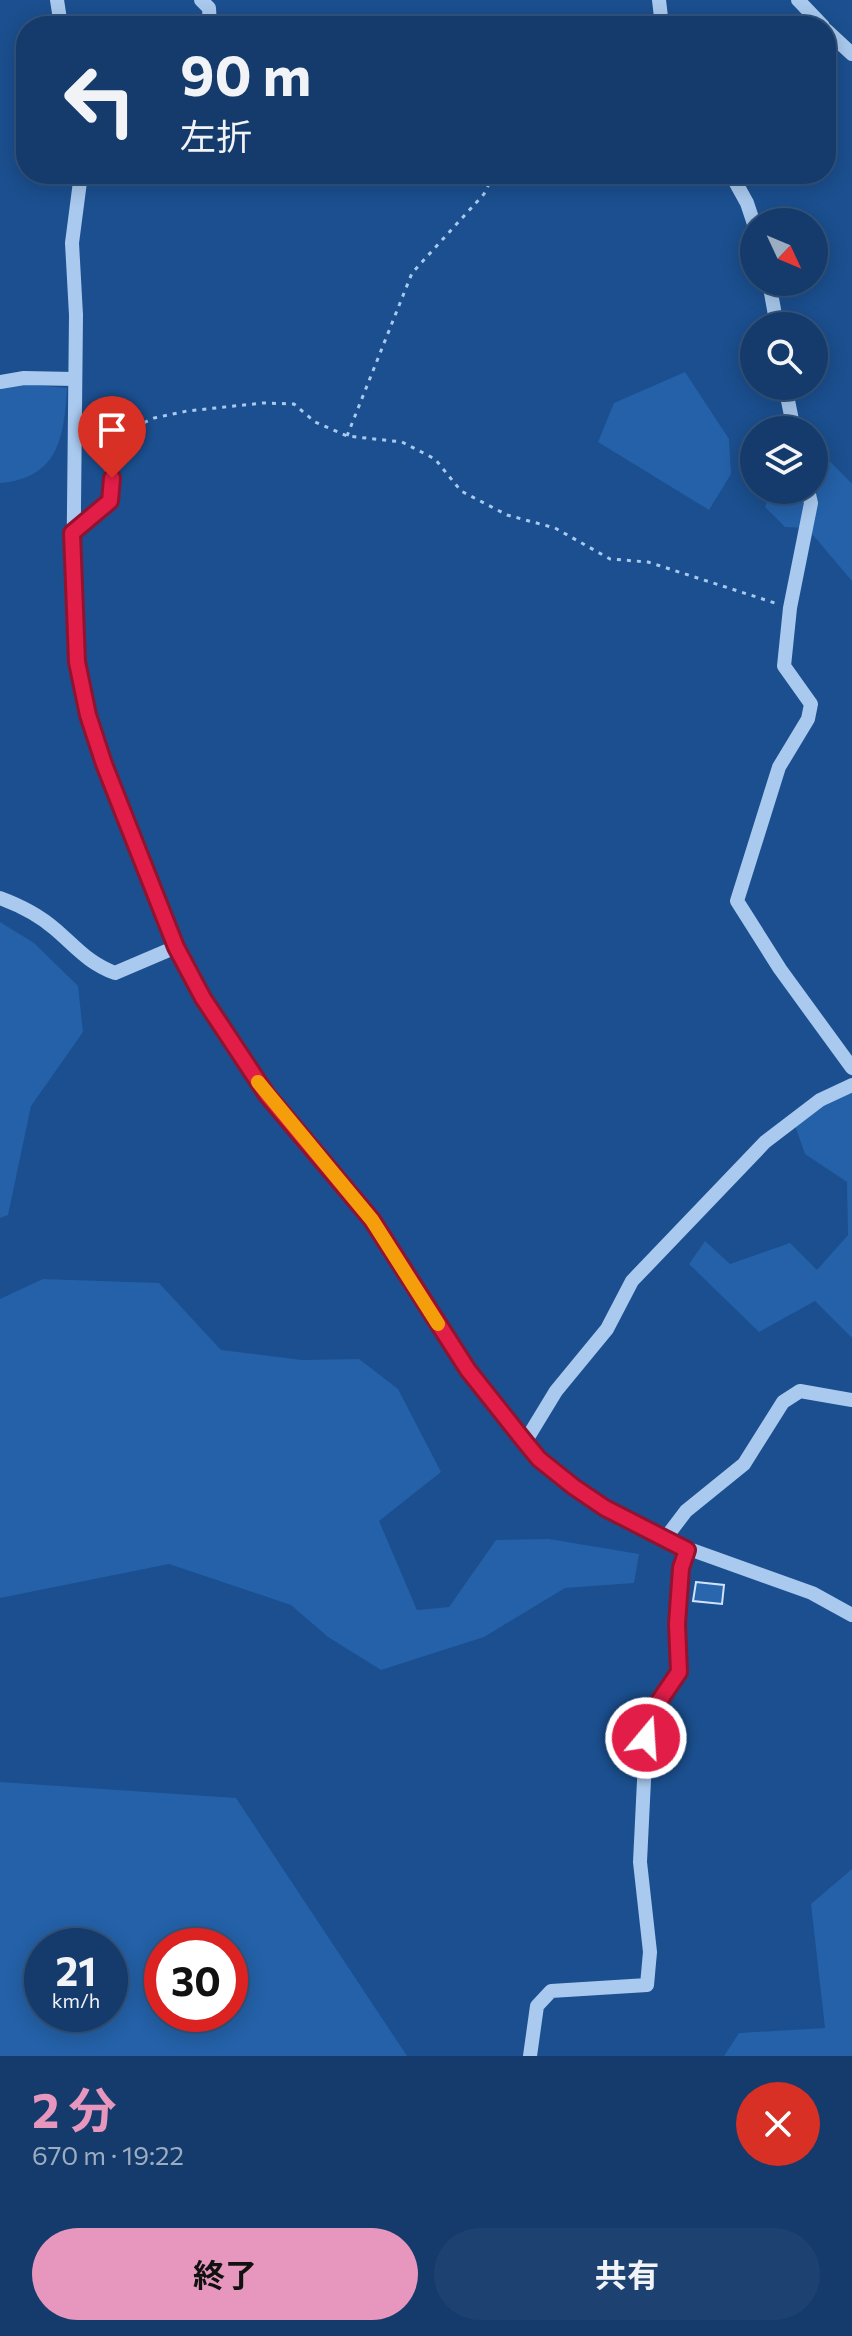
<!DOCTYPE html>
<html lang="ja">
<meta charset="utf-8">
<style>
:root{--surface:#143b6b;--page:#1d4271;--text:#f1f3f6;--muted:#9dadc1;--line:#33557e;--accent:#e797bd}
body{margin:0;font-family:Commissioner,"Noto Sans JP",sans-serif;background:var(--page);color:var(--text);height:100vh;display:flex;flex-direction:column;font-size:30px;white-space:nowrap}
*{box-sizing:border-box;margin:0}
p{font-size:26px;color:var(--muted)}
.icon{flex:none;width:44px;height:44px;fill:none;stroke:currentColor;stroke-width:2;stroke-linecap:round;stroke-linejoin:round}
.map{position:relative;height:2056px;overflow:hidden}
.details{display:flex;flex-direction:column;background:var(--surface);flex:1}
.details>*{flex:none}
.hud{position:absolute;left:16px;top:16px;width:820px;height:168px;border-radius:32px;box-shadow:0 4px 20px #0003,0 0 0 2px var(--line);background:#143b6b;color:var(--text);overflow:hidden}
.needle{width:52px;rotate:134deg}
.controls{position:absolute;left:740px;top:208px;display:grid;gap:16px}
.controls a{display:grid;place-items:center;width:88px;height:88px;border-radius:50%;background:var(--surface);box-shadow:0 4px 20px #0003,0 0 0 2px var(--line);font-size:40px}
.speed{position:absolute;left:24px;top:1928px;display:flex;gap:16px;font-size:40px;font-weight:700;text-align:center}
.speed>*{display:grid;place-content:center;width:104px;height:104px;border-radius:50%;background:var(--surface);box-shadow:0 4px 20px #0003,0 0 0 2px var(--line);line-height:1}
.speed small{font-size:20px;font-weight:400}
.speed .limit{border:12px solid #d22;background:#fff;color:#111}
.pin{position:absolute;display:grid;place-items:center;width:68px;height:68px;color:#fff;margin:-82px -34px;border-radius:50% 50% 50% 0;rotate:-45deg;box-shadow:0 0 8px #0007}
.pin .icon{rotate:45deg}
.me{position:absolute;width:88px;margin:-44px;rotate:18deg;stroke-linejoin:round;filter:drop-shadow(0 0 6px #0008)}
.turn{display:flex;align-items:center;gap:28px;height:168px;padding:0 32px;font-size:36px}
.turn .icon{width:104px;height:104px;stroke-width:2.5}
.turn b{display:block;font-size:56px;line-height:68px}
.round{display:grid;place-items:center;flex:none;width:84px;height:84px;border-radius:42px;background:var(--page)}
.headline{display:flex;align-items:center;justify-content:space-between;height:136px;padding:0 32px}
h1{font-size:48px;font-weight:700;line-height:60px;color:var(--accent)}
.action{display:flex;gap:16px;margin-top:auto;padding:16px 32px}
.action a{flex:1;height:92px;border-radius:48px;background:var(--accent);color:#111;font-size:32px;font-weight:700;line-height:92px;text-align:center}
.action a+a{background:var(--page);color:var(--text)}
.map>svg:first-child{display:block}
.green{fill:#2461a8;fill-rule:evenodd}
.building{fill:#2a66ad;stroke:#cfe3fa;stroke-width:2}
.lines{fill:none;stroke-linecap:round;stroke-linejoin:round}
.path{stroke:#a9c9ee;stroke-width:3;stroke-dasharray:4 6;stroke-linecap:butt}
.minor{stroke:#a9c9ee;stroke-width:14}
.route-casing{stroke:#92132f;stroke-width:20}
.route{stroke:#e11d48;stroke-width:14}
.slow{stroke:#f59e0b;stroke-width:14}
</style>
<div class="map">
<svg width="852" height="2056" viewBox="0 0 852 2056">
<rect width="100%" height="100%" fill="#1b4f8f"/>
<g class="green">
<path d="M685 372 729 439 731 474 709 510 598 442 614 403Z"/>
<path d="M14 383 67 388C64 438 58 478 0 483V386Z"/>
<path d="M814 445 852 484V581L807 528 785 527 765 507 771 490H814Z"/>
<path d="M0 922 34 943 78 986 83 1032 31 1106 8 1215 0 1218Z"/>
<path d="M852 1085V1338L815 1301 759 1332 689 1264 705 1241 730 1264 790 1243 817 1270 848 1235 847 1182 805 1154 792 1117Z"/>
<path d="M43 1279 159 1283 221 1350 302 1360 359 1359 398 1389 441 1472 379 1521 417 1610 449 1607 496 1540 549 1539 639 1554 634 1583 565 1588 484 1637 381 1670 328 1637 291 1605 169 1564 0 1598V1299Z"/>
<path d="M0 1782 236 1798 407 2056H0ZM42 1946H110V2014H42ZM162 1946H230V2014H162Z"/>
<path d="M852 1869V2056H724L739 2033 825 2028 811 1904Z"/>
</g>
<path class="building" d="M696 1582 724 1585 722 1604 693 1601Z"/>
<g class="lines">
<g class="path">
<path d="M126 431 154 418 187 411 263 403 294 404 315 422 347 436 402 442 435 459 461 491 507 515 555 528 610 559 648 562 775 603"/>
<path d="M347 436 412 273 484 194 494 174"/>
</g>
<g class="minor">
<path d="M57 0 61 26"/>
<path d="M201 0 209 8 210 26"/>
<path d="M659 0 662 26"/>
<path d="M798 0 823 26"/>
<path d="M826 30 852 54"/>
<path d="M81 174 72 243 76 315 73 604 77 662 88 715 104 764 176 947 203 998 267 1095 372 1220 468 1370 539 1459 559 1476 605 1508 664 1540 812 1593 852 1615"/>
<path d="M731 174 747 203 754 224"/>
<path d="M769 282 777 326"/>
<path d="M0 382 24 378 75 379"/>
<path d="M785 386 794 430"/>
<path d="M808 490 811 503 790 608 784 666 811 704 808 719 779 767 737 901 780 969 852 1068"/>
<path d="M72 533 110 501 114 433"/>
<path d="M0 898C19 905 39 915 55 929 76 947 88 963 115 973L176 947"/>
<path d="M525 1442 556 1391 607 1329 632 1281 765 1142 820 1100 852 1085"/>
<path d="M664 1540 686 1511 744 1464 783 1402 800 1391 852 1400"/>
<path d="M530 2056 537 2006 551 1991 647 1985 650 1952 640 1862 647 1719 679 1672 677 1624 681 1568 687 1550"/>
</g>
</g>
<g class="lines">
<defs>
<path id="route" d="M112 478 110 501 72 533 77 662 88 715 104 764 176 947 203 998 267 1095 372 1220 468 1370 525 1442 539 1459 574 1487 605 1508 687 1550 681 1568 677 1624 679 1672 647 1719 646 1738"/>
</defs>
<use href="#route" class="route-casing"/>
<use href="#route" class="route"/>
<path class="slow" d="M258 1082 372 1220 438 1324"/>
</g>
</svg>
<div class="controls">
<a><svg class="needle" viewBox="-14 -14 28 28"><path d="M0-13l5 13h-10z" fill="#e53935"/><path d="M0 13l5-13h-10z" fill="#9dadc1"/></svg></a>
<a><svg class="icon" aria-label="search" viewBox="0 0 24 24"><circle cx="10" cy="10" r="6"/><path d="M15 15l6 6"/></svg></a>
<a><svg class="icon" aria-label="layers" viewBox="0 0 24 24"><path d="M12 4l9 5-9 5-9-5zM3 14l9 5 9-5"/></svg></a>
</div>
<div class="speed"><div>21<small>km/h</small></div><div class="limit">30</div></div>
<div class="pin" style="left:112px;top:478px;background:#d93025"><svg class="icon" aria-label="arrive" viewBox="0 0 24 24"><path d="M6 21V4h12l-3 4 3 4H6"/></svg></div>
<svg class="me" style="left:646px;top:1738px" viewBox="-20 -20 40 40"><circle r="17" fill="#e11d48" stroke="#fff" stroke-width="3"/><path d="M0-11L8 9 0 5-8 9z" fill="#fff"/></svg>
<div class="hud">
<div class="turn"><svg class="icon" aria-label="left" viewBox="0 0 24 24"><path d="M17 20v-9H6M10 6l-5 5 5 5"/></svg><div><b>90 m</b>左折</div></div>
</div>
</div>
<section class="details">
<div class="headline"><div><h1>2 分</h1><p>670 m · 19:22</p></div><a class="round" style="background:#d93025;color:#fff"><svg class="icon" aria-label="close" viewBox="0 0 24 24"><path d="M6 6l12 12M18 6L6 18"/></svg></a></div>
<div class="action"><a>終了</a><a>共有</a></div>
</section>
